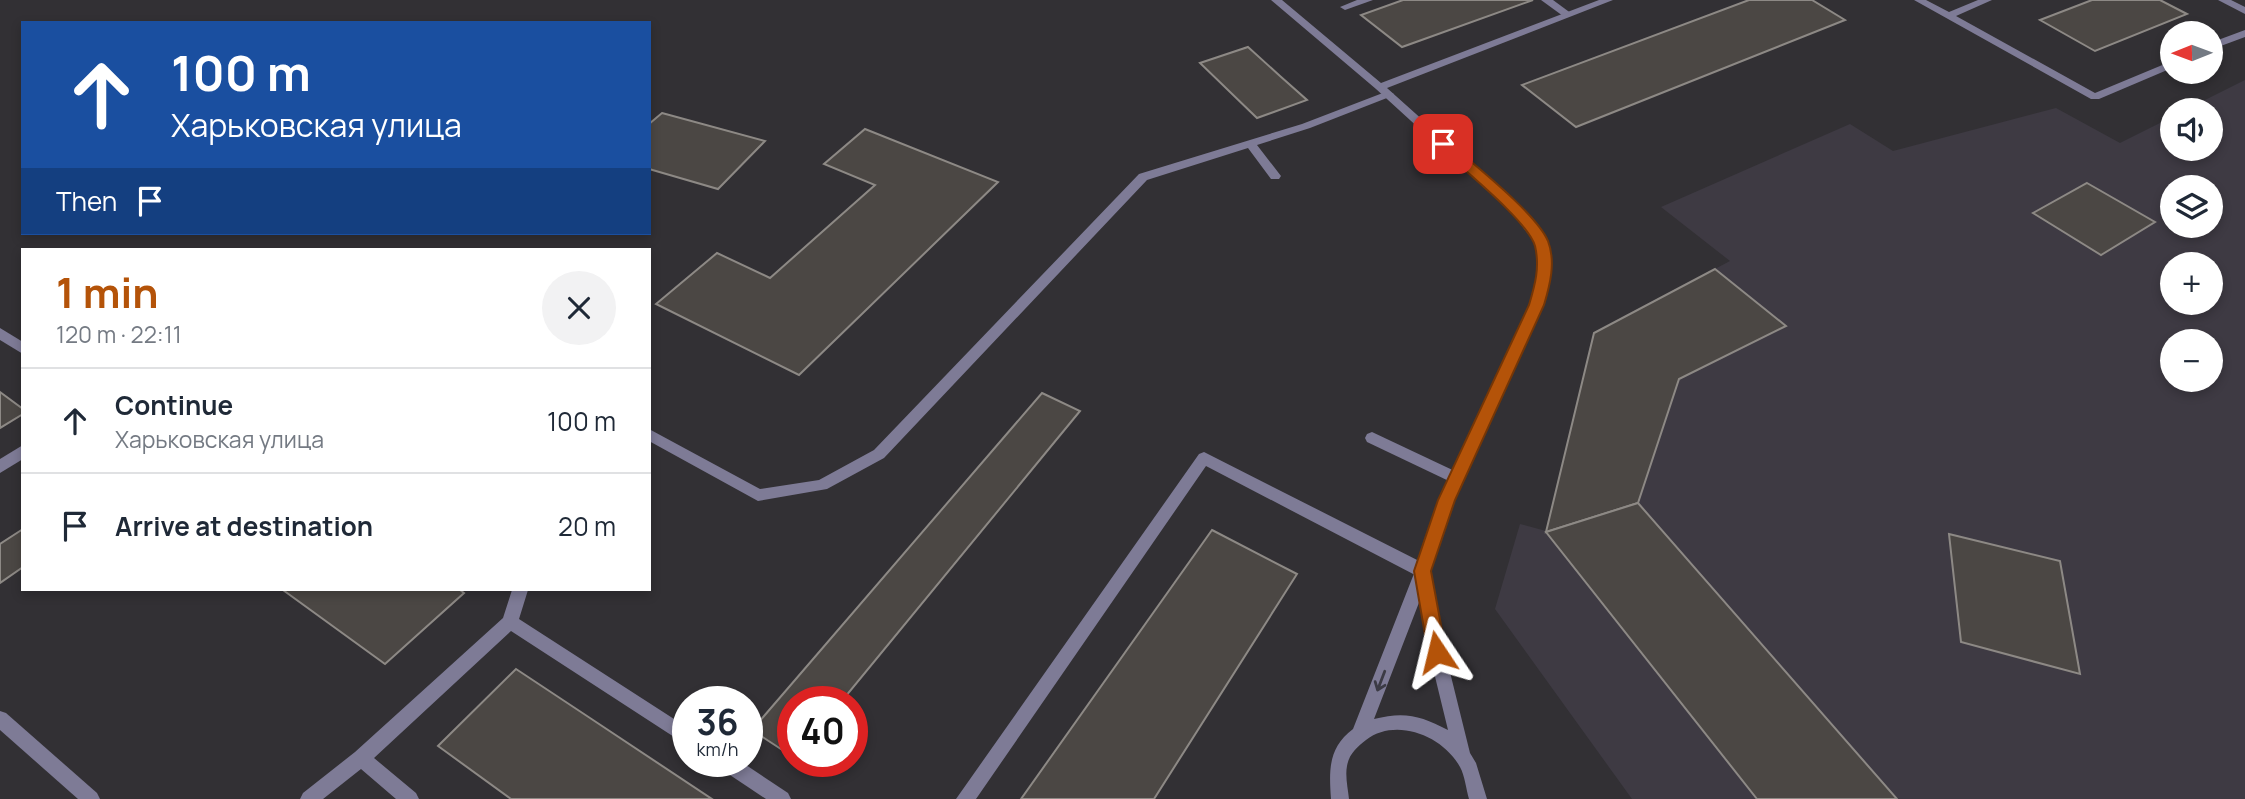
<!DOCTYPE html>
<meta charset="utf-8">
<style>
:root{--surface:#fff;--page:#f2f2f3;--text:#1f2937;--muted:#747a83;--line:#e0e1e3;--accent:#b45309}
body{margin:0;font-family:Manrope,sans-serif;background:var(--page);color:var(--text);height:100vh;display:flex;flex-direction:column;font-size:26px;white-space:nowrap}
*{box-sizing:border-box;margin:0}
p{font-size:23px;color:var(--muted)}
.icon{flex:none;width:38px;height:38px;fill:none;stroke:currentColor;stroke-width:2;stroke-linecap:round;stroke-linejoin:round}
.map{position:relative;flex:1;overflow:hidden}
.drawer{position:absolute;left:21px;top:248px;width:630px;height:343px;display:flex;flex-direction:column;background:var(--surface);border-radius:0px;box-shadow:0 4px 10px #0003}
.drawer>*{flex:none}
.top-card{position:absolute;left:21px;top:21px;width:630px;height:214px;border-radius:0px;box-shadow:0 4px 10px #0003;background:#1a4fa0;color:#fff;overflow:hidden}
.needle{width:46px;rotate:269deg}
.fabs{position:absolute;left:2160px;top:21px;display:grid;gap:14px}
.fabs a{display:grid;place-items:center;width:63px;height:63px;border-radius:50%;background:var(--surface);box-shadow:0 4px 10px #0003;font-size:35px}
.speed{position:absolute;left:672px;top:686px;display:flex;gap:14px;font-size:35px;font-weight:700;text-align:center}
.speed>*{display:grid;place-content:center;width:91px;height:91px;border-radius:50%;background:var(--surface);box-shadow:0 4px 10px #0003;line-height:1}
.speed small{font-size:18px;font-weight:400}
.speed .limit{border:10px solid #d22;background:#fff;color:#111}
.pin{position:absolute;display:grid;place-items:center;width:60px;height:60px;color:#fff;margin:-30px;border-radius:14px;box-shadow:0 4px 10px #0006}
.me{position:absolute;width:77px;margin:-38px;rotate:350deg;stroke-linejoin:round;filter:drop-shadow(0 0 5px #0008)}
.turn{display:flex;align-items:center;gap:24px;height:147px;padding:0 35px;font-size:32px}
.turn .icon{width:91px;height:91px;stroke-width:2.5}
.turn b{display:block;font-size:49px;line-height:60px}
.then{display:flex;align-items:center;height:66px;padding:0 35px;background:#0003;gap:14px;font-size:26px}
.round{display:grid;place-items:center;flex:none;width:74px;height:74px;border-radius:37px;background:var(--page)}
.summary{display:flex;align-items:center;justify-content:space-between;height:119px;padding:0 35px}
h1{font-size:42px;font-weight:700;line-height:52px;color:var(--accent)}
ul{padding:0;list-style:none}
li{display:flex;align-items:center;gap:21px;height:105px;padding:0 35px;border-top:2px solid var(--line)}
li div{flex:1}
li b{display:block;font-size:26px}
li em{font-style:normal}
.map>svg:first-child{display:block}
.built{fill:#3e3a43;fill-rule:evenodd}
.building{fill:#4b4744;stroke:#8d8985;stroke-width:2}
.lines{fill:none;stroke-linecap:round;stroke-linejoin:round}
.service{fill:#7e7b96;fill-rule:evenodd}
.minor{fill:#7e7b96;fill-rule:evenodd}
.tertiary{fill:#7e7b96;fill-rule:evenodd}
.oneway{stroke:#3c3b45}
.route{fill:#b45309;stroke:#753606;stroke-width:2}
</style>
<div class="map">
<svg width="2245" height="799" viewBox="0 0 2245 799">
<rect width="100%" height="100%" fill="#323034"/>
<path class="built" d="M2245 80V799H1632L1495 609 1520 524 1546 531 1594 333 1730 261 1661 207 1850 124 1893 151 2056 108 2120 143 2172 117V149H2210V110H2185ZM2172 187H2210V226H2172ZM2172 264H2210V303H2172ZM2172 341H2210V380H2172Z"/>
<g class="building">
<path d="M1403 0H1533L1402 47 1361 15Z"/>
<path d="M1749 0H1812L1845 20 1576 127 1522 85Z"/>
<path d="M2092 0H2160L2187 14 2095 51 2040 20Z"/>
<path d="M1248 47 1280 76 1307 100 1257 118 1200 63Z"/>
<path d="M662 113 765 141 718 189 649 169V124Z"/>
<path d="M865 129 998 182 799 375 656 304 717 253 770 278 875 185 824 164Z"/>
<path d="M2087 183 2155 222 2101 255 2033 213Z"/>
<path d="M1715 269 1786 326 1679 379 1638 503 1546 532 1594 333Z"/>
<path d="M0 392 23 409V414L0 428Z"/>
<path d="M1042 393 1080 411 841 702H793V757L752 730Z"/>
<path d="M1638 503 1897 799H1757L1546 532Z"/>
<path d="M23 529V567L0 583V544Z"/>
<path d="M1212 530 1297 574 1154 799H1021Z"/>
<path d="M1949 534 2060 561 2080 674 1961 642Z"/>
<path d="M283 590H460L464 593 385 664Z"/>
<path d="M516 669 590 718 712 799H511L438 746Z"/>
</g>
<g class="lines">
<g class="service">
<path d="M1357 0H1373L1345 10 1340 7Z"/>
<path d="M1541 0H1553L1572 14 1563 16Z"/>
<path d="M1914 0H1926L1949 12 1978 0H1992L1956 16 2095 93 2172 61V68L2099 99H2091Z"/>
<path d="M2245 30V37L2210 50V43Z"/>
<path d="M1388 91 1394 94 1392 96 1310 128 1257 145 1281 176 1279 179H1271L1248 148 1147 180 884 458 827 489 758 501 649 441V429L760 489 819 480 874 450 1139 174 1302 124Z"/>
<path d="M0 328 23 342V354L0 340Z"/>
<path d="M1372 432 1461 474 1463 478 1461 482H1451L1367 442 1365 438 1367 434Z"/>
<path d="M23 445V459L0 473V459Z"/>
<path d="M1204 452 1429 566 1431 571 1429 576 1423 578 1417 576 1206 466 976 799H956L1199 454Z"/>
<path d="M512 590H528L519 619 688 728V746L511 631 374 758 416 793 419 799H396L361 769 323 799H300L303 793 355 752 503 618Z"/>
<path d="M0 711 6 713 97 793 100 799H78L0 730Z"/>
<path d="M715 761H740L788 793 791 799H766L718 767Z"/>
</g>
<path class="minor" d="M2218 0H2231L2245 7V14Z"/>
<path class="tertiary" d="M1271 0H1282L1381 83 1599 0H1613L1387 88 1521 208 1545 239 1551 276 1543 305 1453 500 1430 572 1445 652 1470 753 1476 763 1487 799H1469C1466 789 1465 776 1460 767 1443 736 1396 717 1366 740 1357 747 1349 754 1347 766 1345 776 1348 789 1349 799H1331C1329 770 1328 748 1353 729L1415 571 1439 500 1529 305 1539 276 1535 243 1513 214 1376 89ZM1420 600 1429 652 1448 730C1421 716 1405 711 1374 719Z"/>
</g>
<defs><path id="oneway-shaft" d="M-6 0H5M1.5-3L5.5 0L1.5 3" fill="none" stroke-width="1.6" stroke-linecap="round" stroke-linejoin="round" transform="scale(1.75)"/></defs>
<use class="oneway" href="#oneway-shaft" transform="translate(1381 681) rotate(111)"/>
<path class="route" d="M1443 140 1448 142C1473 164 1536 213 1548 241 1556 262 1550 285 1544 305L1455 500 1431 571 1446 652 1444 658 1437 660 1430 658 1428 652 1414 571 1438 500 1529 305C1535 285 1540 267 1535 246 1528 221 1460 167 1439 147V142Z"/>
</svg>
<div class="fabs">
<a><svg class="needle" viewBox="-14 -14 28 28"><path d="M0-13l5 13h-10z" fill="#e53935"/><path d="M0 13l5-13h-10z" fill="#747a83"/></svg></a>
<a><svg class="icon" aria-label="sound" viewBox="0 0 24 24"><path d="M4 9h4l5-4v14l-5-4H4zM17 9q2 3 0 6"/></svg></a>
<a><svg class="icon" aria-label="layers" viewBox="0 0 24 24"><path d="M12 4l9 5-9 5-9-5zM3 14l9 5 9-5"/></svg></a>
<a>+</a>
<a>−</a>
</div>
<div class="speed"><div>36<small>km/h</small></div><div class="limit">40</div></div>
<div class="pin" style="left:1443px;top:144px;background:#d93025"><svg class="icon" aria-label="arrive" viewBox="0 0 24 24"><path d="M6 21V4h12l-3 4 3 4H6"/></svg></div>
<svg class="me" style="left:1437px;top:652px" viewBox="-20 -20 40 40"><path d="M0-17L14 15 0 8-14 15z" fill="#b45309" stroke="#fff" stroke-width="4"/></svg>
<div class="top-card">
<div class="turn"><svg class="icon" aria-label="ahead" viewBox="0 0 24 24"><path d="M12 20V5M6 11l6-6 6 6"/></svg><div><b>100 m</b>Харьковская улица</div></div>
<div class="then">Then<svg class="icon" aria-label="arrive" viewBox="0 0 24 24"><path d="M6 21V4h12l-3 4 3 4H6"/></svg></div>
</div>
<section class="drawer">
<div class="summary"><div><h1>1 min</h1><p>120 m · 22:11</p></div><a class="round"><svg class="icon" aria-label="close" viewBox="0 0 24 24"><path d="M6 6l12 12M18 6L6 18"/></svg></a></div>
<ul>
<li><svg class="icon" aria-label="ahead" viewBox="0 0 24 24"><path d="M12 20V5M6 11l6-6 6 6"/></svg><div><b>Continue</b><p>Харьковская улица</p></div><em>100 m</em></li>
<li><svg class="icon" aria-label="arrive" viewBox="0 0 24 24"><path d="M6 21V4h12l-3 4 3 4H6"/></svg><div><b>Arrive at destination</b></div><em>20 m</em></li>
</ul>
</section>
</div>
